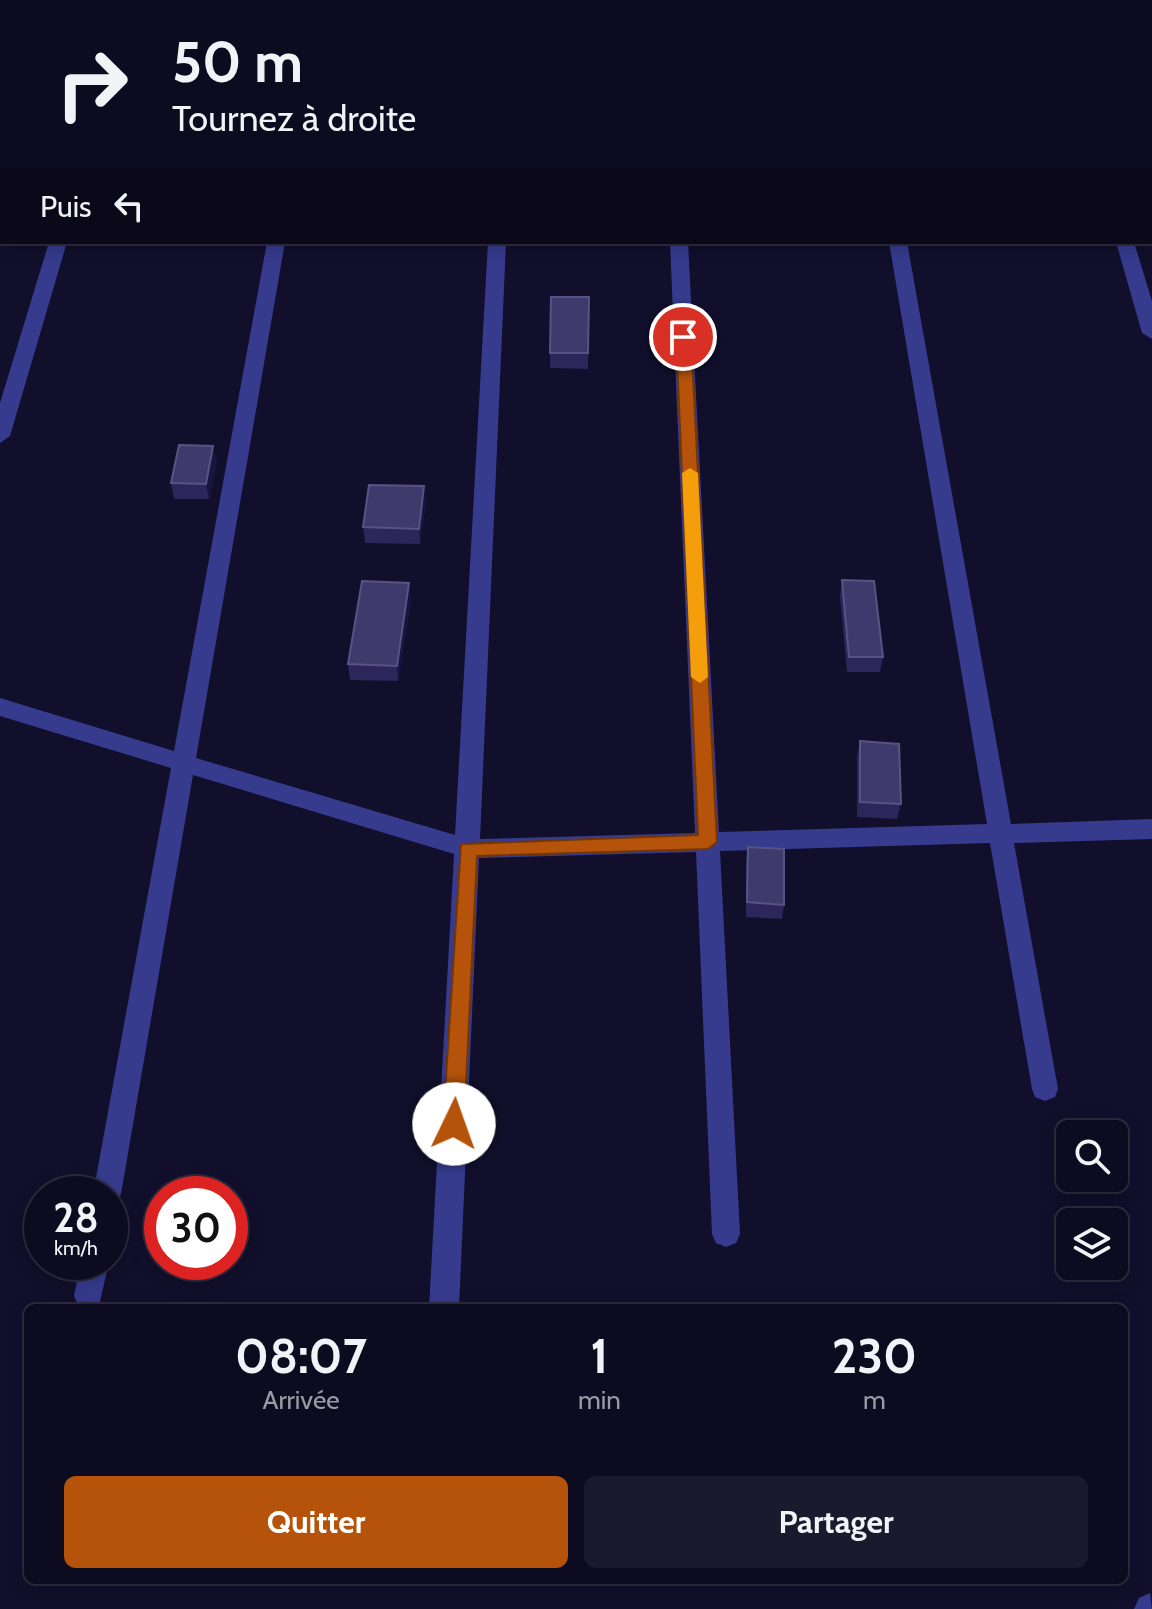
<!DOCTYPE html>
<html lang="fr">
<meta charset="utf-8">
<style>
:root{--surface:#0d0b20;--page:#1b192d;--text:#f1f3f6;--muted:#9a9ba5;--line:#2d2b3e;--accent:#b45309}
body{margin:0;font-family:Cabin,sans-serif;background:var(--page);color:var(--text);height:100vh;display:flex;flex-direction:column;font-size:30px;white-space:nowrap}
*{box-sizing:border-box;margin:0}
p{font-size:26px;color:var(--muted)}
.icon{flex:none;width:44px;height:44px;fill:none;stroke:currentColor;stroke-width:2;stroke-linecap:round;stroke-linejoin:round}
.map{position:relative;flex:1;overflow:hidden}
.details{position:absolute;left:24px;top:1304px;width:1104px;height:280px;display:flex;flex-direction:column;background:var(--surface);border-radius:12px;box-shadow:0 4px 20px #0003,0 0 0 2px var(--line)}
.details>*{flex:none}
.banner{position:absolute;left:0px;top:0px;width:1152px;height:244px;box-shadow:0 4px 20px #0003,0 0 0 2px var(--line);background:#0d0b20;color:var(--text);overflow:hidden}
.tools{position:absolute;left:1056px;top:1120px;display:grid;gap:16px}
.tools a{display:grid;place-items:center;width:72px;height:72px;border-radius:12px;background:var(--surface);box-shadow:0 4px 20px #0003,0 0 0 2px var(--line);font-size:40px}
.speed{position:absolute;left:24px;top:1176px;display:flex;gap:16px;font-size:40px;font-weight:700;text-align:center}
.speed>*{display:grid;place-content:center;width:104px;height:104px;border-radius:50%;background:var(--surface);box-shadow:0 4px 20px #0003,0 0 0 2px var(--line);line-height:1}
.speed small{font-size:20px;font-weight:400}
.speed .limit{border:12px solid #d22;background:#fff;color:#111}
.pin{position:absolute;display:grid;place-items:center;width:68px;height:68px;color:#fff;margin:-34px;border:4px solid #fff;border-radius:50%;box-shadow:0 2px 8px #0007}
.me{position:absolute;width:88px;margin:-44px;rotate:3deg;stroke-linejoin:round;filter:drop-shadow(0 0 6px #0008)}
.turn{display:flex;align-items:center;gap:28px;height:168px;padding:0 40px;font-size:36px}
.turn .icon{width:104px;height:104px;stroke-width:2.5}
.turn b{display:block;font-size:56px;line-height:68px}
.then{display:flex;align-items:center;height:76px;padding:0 40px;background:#0003;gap:16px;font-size:30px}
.eta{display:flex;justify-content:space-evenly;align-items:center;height:136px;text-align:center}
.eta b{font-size:48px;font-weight:700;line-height:56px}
.primary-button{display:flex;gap:16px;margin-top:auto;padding:16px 40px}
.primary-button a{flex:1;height:92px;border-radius:12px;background:var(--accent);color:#fff;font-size:32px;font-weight:700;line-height:92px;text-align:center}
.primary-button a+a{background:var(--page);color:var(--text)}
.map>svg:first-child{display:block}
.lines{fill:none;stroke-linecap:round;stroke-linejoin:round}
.street{fill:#363b8e;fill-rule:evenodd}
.wall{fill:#2c265a}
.shaded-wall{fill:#191540}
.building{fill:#3f3a6c;stroke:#575383;stroke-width:2}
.route{fill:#b45309;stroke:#753606;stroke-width:2}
.slow{fill:#f59e0b}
</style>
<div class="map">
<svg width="1152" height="1609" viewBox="0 0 1152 1609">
<rect width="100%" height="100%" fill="#110f2b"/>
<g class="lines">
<g class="street">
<path d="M122 0H138L121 2Z"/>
<rect x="311" y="0" width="16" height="2"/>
<rect x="501" y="0" width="16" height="2"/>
<rect x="660" y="0" width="16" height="2"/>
<path d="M847 0H863L864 2H848Z"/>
<rect x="1043" y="0" width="16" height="2"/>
<rect x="0" y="52" width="2" height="10"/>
<rect x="1150" y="58" width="2" height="10"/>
<rect x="0" y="186" width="2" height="10"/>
<rect x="1150" y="190" width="2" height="10"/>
<path d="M49 242H67L10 436 0 443V403Z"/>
<path d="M267 242H285L196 758 455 835 488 242H506L480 839 695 833 670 242H688L719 832 987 824 889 242H907L1011 824 1152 819V839L1014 843 1058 1089 1055 1097 1045 1101 1035 1097 1032 1089 990 843 720 851 740 1234 736 1243 726 1247 716 1243 712 1234 696 852 479 858 459 1308H429L454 854 193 775 121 1194 117 1203 110 1206V1194H93L171 768 0 716V698L174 751Z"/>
<path d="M1116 242H1134L1152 301V339L1142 333Z"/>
<path d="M81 1262H109L99 1306H79L74 1296Z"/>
<path d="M1150 1593 1152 1609H1134L1139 1598Z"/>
</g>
</g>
<g class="wall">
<rect x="1090" y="0" width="54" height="2"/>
<path d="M589 297 588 369 550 368V353Z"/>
<path d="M217 461 209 499H174L171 483Z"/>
<path d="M426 502 420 544 365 543 363 527Z"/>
<path d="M842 580 883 657 880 672H847L840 596Z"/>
<path d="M411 599 398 681 350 680 348 664Z"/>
<path d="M860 741 901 804 897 819 857 817V757Z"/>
<path d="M748 847 784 905 782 919 746 917V861Z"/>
</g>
<g class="shaded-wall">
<path d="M213 446 217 461 209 499 206 484Z"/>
<path d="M424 486 426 502 420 544 419 529Z"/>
<path d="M409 583 411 599 398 681 397 666Z"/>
</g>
<g class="building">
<rect x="817" y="0" width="28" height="2"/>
<path d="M551 297H589L588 353H550Z"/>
<path d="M179 445 213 446 206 484 171 483Z"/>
<path d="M369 485 424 486 419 529 363 527Z"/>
<path d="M842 580 874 581 883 657H849Z"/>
<path d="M362 581 409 583 397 666 348 664Z"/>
<path d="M860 741 899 744 901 804 860 802Z"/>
<path d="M748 847 784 849V905L747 902Z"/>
</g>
<path class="route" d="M683 332 691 337 717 842 708 849 477 856 464 1124 461 1131 454 1134 446 1131 443 1124 461 844 698 835 676 337Z"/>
<path class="slow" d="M690 468 698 473 708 677 700 683 691 677 682 473Z"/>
</svg>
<div class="tools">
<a><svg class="icon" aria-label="search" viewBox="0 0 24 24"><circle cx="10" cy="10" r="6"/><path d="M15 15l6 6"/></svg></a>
<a><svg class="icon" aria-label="layers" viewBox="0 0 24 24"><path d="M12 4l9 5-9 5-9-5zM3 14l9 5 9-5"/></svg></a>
</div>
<div class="speed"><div>28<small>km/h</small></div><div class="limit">30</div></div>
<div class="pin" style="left:683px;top:337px;background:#d93025"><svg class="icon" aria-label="arrive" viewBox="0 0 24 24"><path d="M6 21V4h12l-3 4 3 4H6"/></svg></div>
<svg class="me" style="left:454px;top:1124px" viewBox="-20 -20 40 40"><circle r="19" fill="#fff"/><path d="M0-13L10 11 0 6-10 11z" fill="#b45309"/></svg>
<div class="banner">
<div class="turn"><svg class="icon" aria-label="right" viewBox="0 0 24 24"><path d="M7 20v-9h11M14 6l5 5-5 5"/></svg><div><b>50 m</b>Tournez à droite</div></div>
<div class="then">Puis<svg class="icon" aria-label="left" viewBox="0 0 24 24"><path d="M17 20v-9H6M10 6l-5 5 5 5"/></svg></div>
</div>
<section class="details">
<div class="eta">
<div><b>08:07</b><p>Arrivée</p></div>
<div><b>1</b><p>min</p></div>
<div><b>230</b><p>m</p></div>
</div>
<div class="primary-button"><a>Quitter</a><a>Partager</a></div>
</section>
</div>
